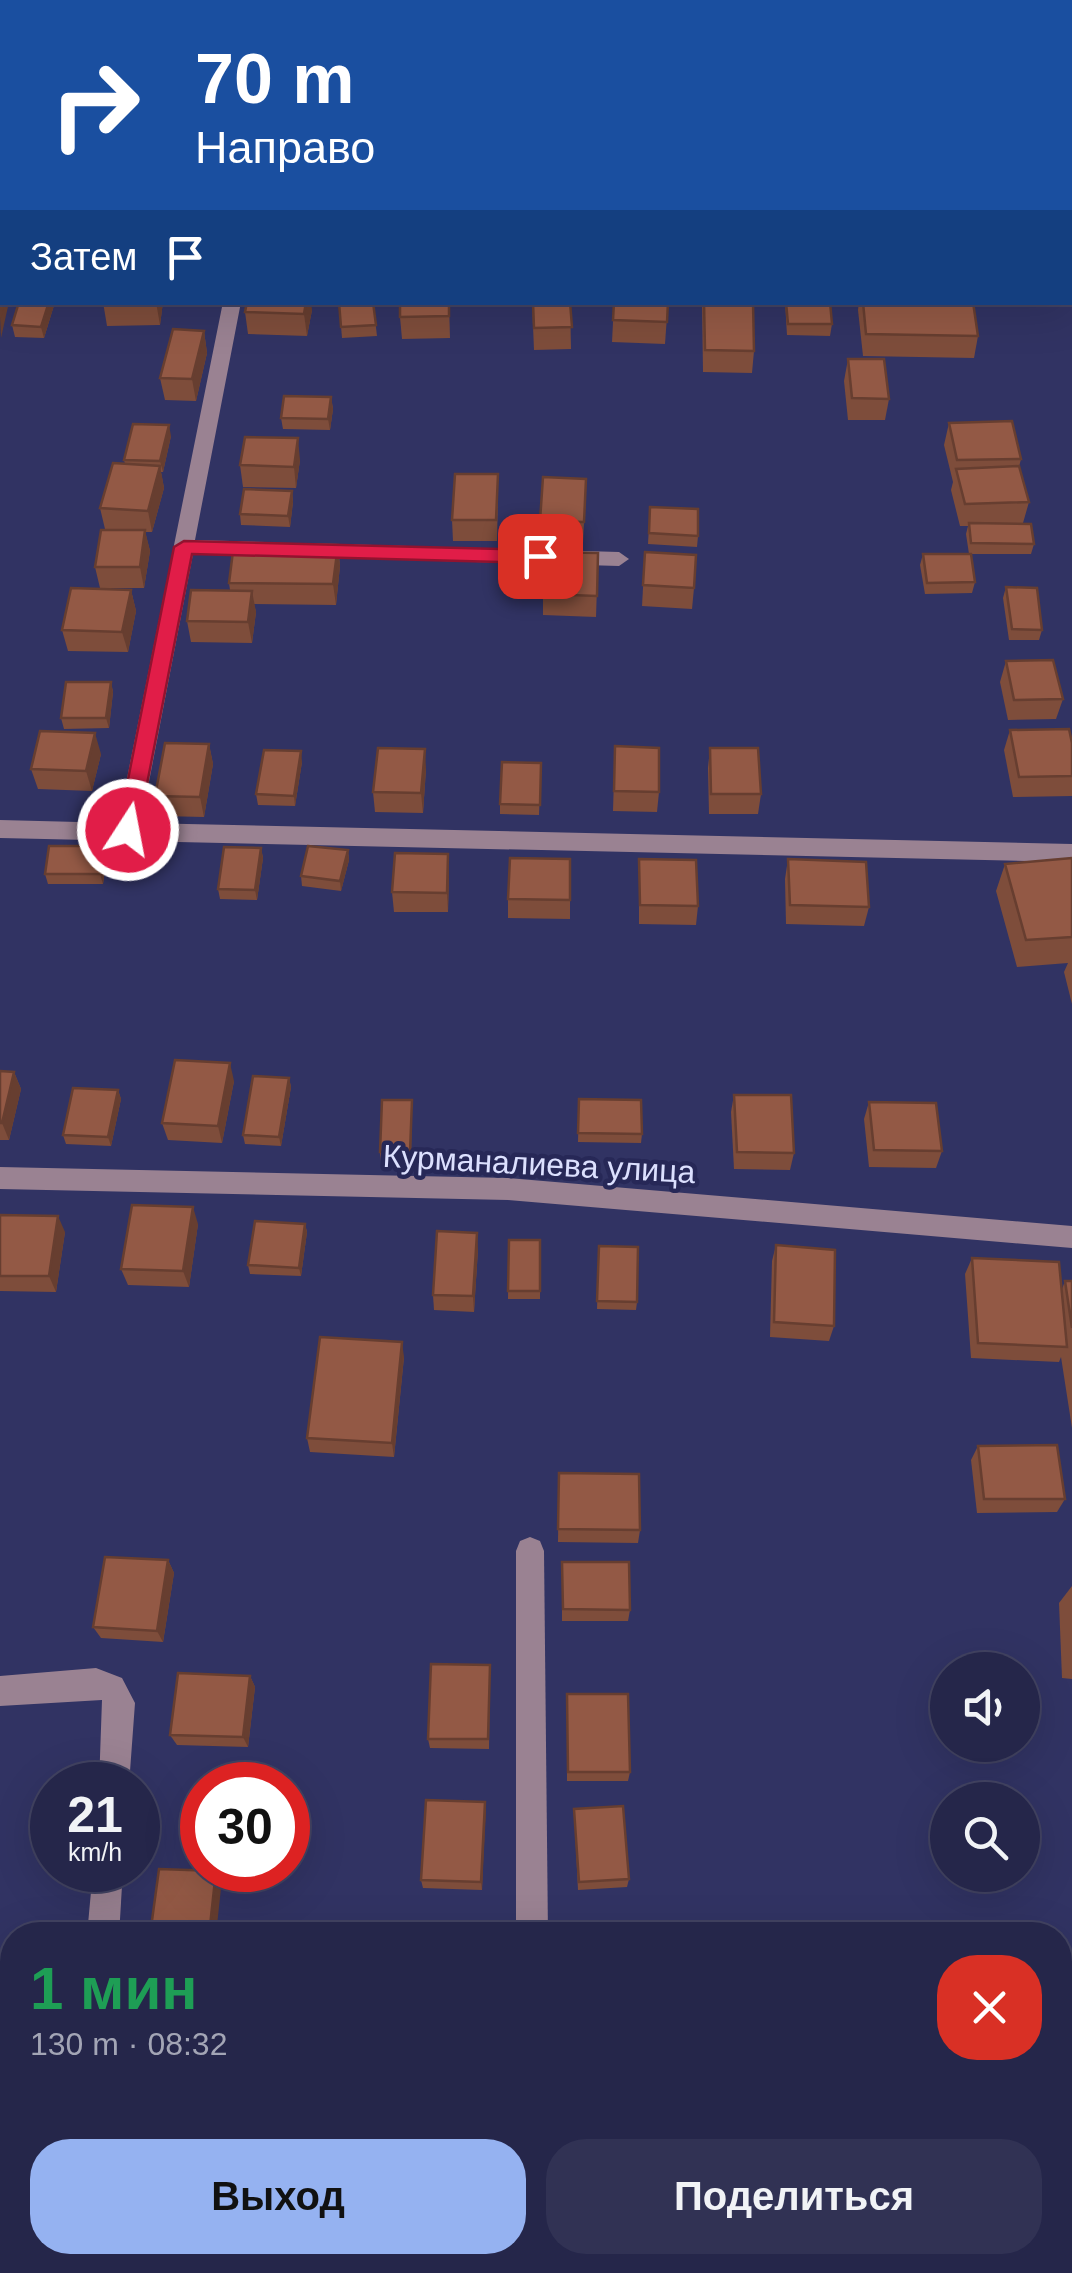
<!DOCTYPE html>
<html lang="ru">
<meta charset="utf-8">
<style>
:root{--surface:#25264a;--page:#313254;--text:#f1f3f6;--muted:#a3a5b5;--line:#424362;--accent:#95b2f1}
body{margin:0;font-family:Helvetica,sans-serif;background:var(--page);color:var(--text);height:100vh;display:flex;flex-direction:column;font-size:38px;white-space:nowrap}
*{box-sizing:border-box;margin:0}
p{font-size:32px;color:var(--muted)}
.icon{flex:none;width:55px;height:55px;fill:none;stroke:currentColor;stroke-width:2;stroke-linecap:round;stroke-linejoin:round}
.map{position:relative;flex:1;overflow:hidden}
.side{position:absolute;left:0px;top:1922px;width:1072px;height:352px;display:flex;flex-direction:column;background:var(--surface);border-radius:40px 40px 0 0;box-shadow:0 10px 40px #0002,0 0 0 2px var(--line)}
.side>*{flex:none}
.hud{position:absolute;left:0px;top:0px;width:1072px;height:305px;box-shadow:0 10px 40px #0002,0 0 0 2px var(--line);background:#1a4fa0;color:#fff;overflow:hidden}
.tools{position:absolute;left:930px;top:1652px;display:grid;gap:20px}
.tools a{display:grid;place-items:center;width:110px;height:110px;border-radius:50%;background:var(--surface);box-shadow:0 10px 40px #0002,0 0 0 2px var(--line);font-size:50px}
.speed{position:absolute;left:30px;top:1762px;display:flex;gap:20px;font-size:50px;font-weight:700;text-align:center}
.speed>*{display:grid;place-content:center;width:130px;height:130px;border-radius:50%;background:var(--surface);box-shadow:0 10px 40px #0002,0 0 0 2px var(--line);line-height:1}
.speed small{font-size:25px;font-weight:400}
.speed .limit{border:15px solid #d22;background:#fff;color:#111}
.pin{position:absolute;display:grid;place-items:center;width:85px;height:85px;color:#fff;margin:-42px;border-radius:20px;box-shadow:0 5px 15px #0006}
.me{position:absolute;width:110px;margin:-55px;rotate:11deg;stroke-linejoin:round;filter:drop-shadow(0 0 8px #0008)}
.turn{display:flex;align-items:center;gap:35px;height:210px;padding:0 30px;font-size:45px}
.turn .icon{width:130px;height:130px;stroke-width:2.5}
.turn b{display:block;font-size:70px;line-height:85px}
.then{display:flex;align-items:center;height:95px;padding:0 30px;background:#0003;gap:20px;font-size:38px}
.round{display:grid;place-items:center;flex:none;width:105px;height:105px;border-radius:40px;background:var(--page)}
.overview{display:flex;align-items:center;justify-content:space-between;height:170px;padding:0 30px}
h1{font-size:60px;font-weight:800;line-height:75px;color:#1e9e55}
.button{display:flex;gap:20px;margin-top:auto;padding:20px 30px}
.button a{flex:1;height:115px;border-radius:40px;background:var(--accent);color:#111;font-size:40px;font-weight:800;line-height:115px;text-align:center}
.button a+a{background:var(--page);color:var(--text)}
.map>svg:first-child{display:block}
.lines{fill:none;stroke-linecap:round;stroke-linejoin:round}
.minor{fill:#9a8292;fill-rule:evenodd}
.major{fill:#fccaeb;fill-rule:evenodd}
.wall{fill:#7e4d3b}
.shaded-wall{fill:#673e30}
.building{fill:#935945;stroke:#673e30;stroke-width:2.5}
.route{fill:#e11d48;stroke:#92132f;stroke-width:2.5}
.labels{text-anchor:middle;dominant-baseline:central;stroke-width:9;stroke-linejoin:round;paint-order:stroke}
.street-label{font-size:32px;fill:#dce0fe;stroke:#272857}
</style>
<div class="map">
<svg width="1072" height="2273" viewBox="0 0 1072 2273">
<rect width="100%" height="100%" fill="#313363"/>
<g class="lines">
<g class="minor">
<rect x="0" y="265" width="2" height="12"/>
<rect x="1070" y="287" width="2" height="12"/>
<path d="M223 302H241L195 540 265 542 275 549 265 556 193 554 141 823 1072 844V862L0 838V820L118 823Z"/>
<path d="M305 543 619 552 629 559 619 566 305 557 295 550Z"/>
<path d="M0 1167 508 1178 1072 1226V1248L508 1200 0 1189Z"/>
<path d="M530 1537 540 1541 544 1551 548 1935H516V1551L520 1541Z"/>
<path d="M96 1668 122 1678 135 1703 129 1785H99L102 1700 0 1706V1676Z"/>
<path d="M93 1870H123L119 1935H87Z"/>
<path d="M62 2262H96L95 2273H61Z"/>
<rect x="518" y="2262" width="34" height="11"/>
</g>
<g class="major">
<path d="M996 0H1012L1013 2H997Z"/>
<path d="M1070 218 1072 219V236L1070 235Z"/>
</g>
</g>
<g class="wall">
<path d="M55 302 44 338 15 337 12 325Z"/>
<path d="M103 302H163L160 325 107 326Z"/>
<path d="M339 302H373L377 336 342 338Z"/>
<path d="M449 302 450 338 402 339 400 317Z"/>
<path d="M532 302H570L571 349 534 350Z"/>
<path d="M614 302H668L665 344 612 342Z"/>
<path d="M702 302H753L754 351 752 373 703 372Z"/>
<path d="M785 302H830L832 324 830 336 787 335Z"/>
<path d="M859 302H973L978 336 974 358 863 356 858 310Z"/>
<path d="M312 310 307 336 248 334 245 312Z"/>
<path d="M204 331 207 353 196 401 165 400 160 378Z"/>
<path d="M848 359 889 399 885 420H848L844 381Z"/>
<path d="M331 397 333 409 330 430 283 429 281 418Z"/>
<path d="M949 423 1021 459 1019 467 1029 502 1023 523 1034 544 1031 554H969L966 534 968 526H960L951 490 953 482 944 445Z"/>
<path d="M171 436 163 472H161L164 488 152 532H145L150 551 144 588H100L95 567 124 530 105 529 100 508 125 464 124 460Z"/>
<path d="M300 460 296 488 243 487 240 465Z"/>
<path d="M586 479 583 543 540 542V521Z"/>
<path d="M292 491 293 502 290 527 241 525 240 514Z"/>
<path d="M498 496 497 541H453L452 520Z"/>
<path d="M650 507 698 536 697 547 648 544Z"/>
<path d="M338 545 340 566 336 605 254 604 256 612 252 643 191 642 187 621 230 590 229 583Z"/>
<path d="M645 552 694 588 692 609 642 606Z"/>
<path d="M598 553 596 617 543 615V594Z"/>
<path d="M923 554 975 582 972 593 925 594 920 565Z"/>
<path d="M1006 587 1042 630 1039 640H1009L1003 598Z"/>
<path d="M131 590 136 611 128 652 68 651 62 630Z"/>
<path d="M1006 661 1063 699 1056 719 1008 720 1000 682Z"/>
<path d="M111 682 113 692 109 728 64 729 61 718Z"/>
<path d="M1010 730 1072 743V796L1013 797 1004 750Z"/>
<path d="M209 744 213 764 204 817 160 816 155 796Z"/>
<path d="M615 746 659 792 657 812 613 811Z"/>
<path d="M710 748 761 794 758 814H709L708 768Z"/>
<path d="M101 754 92 791 38 789 31 769Z"/>
<path d="M302 762 295 806 258 805 256 794Z"/>
<path d="M541 763 539 815 500 814V804Z"/>
<path d="M426 769 423 813 375 812 373 792Z"/>
<path d="M104 846 107 856 103 884H48L45 874Z"/>
<path d="M261 848 263 858 257 900 220 899 218 889Z"/>
<path d="M348 850 349 860 341 891 302 886 301 876Z"/>
<path d="M1072 858V1004L1064 972 1068 963 1017 967 996 891 1005 864Z"/>
<path d="M570 859V919L508 918V899Z"/>
<path d="M639 859 698 906 696 925 639 924Z"/>
<path d="M788 859 869 907 864 926 786 924 785 879Z"/>
<path d="M449 873 448 912H394L392 892Z"/>
<path d="M0 1071 14 1072 21 1089 9 1140H0Z"/>
<path d="M289 1078 291 1087 281 1146 245 1144 243 1135Z"/>
<path d="M234 1081 222 1143 168 1140 162 1123Z"/>
<path d="M118 1090 121 1099 111 1146 66 1144 63 1135Z"/>
<path d="M734 1095 794 1153 790 1170 734 1169 731 1112Z"/>
<path d="M579 1099 642 1134 641 1143 578 1142Z"/>
<path d="M412 1100 411 1161H381L380 1152Z"/>
<path d="M869 1102 942 1151 936 1168 869 1167 864 1119Z"/>
<path d="M0 1215 65 1232 56 1292 0 1291Z"/>
<path d="M198 1224 189 1287 128 1285 121 1269Z"/>
<path d="M305 1224 307 1232 301 1276 250 1274 248 1265Z"/>
<path d="M509 1240H540V1299H508Z"/>
<path d="M776 1245 834 1326 829 1341 770 1337 772 1261Z"/>
<path d="M599 1246 637 1302 636 1310 597 1309Z"/>
<path d="M478 1249 474 1312 434 1310 433 1295Z"/>
<path d="M972 1258 1062 1289 1065 1281H1072V1428L1061 1357 1059 1362 971 1358 965 1274Z"/>
<path d="M404 1357 394 1457 310 1452 307 1438Z"/>
<path d="M978 1446 1065 1499 1057 1512 977 1513 971 1460Z"/>
<path d="M559 1473 640 1530 638 1543 558 1542Z"/>
<path d="M168 1560 174 1573 163 1642 101 1638 93 1627Z"/>
<path d="M562 1562 630 1610 628 1621H562Z"/>
<path d="M1072 1586V1679L1062 1678 1059 1603Z"/>
<path d="M250 1676 255 1687 248 1747 177 1745 170 1735Z"/>
<path d="M490 1676 489 1749 430 1748 428 1739Z"/>
<path d="M567 1705 630 1772 628 1781H567Z"/>
<path d="M485 1802 482 1890 423 1888 421 1880Z"/>
<path d="M574 1809 629 1879 627 1887 578 1890Z"/>
</g>
<g class="shaded-wall">
<path d="M4 302H9L1 338 0 317Z"/>
<path d="M49 302H55L44 338 41 327Z"/>
<path d="M156 302H163L160 325Z"/>
<path d="M306 302H311L312 310 307 336 304 314Z"/>
<path d="M204 331 207 353 196 401 192 379Z"/>
<path d="M331 397 333 409 330 430 328 419Z"/>
<path d="M169 425 171 436 163 472 160 461Z"/>
<path d="M298 438 300 460 296 488 294 467Z"/>
<path d="M160 466 164 488 152 532 148 511Z"/>
<path d="M292 491 293 502 290 527 288 516Z"/>
<path d="M145 530 150 551 144 588 140 567Z"/>
<path d="M338 545 340 566 336 605 333 584Z"/>
<path d="M131 590 136 611 128 652 122 632Z"/>
<path d="M252 591 256 612 252 643 248 622Z"/>
<path d="M111 682 113 692 109 728 106 718Z"/>
<path d="M95 733 101 754 92 791 86 771Z"/>
<path d="M209 744 213 764 204 817 200 797Z"/>
<path d="M425 749 426 769 423 813 421 793Z"/>
<path d="M301 751 302 762 295 806 294 796Z"/>
<path d="M104 846 107 856 103 884 100 874Z"/>
<path d="M261 848 263 858 257 900 255 890Z"/>
<path d="M348 850 349 860 341 891 340 881Z"/>
<path d="M448 854 449 873 448 912 447 893Z"/>
<path d="M230 1063 234 1081 222 1143 218 1126Z"/>
<path d="M14 1072 21 1089 9 1140 2 1123Z"/>
<path d="M289 1078 291 1087 281 1146 279 1137Z"/>
<path d="M118 1090 121 1099 111 1146 108 1137Z"/>
<path d="M193 1207 198 1224 189 1287 183 1271Z"/>
<path d="M58 1216 65 1232 56 1292 49 1276Z"/>
<path d="M305 1224 307 1232 301 1276 299 1268Z"/>
<path d="M477 1233 478 1249 474 1312 473 1296Z"/>
<path d="M402 1342 404 1357 394 1457 392 1443Z"/>
<path d="M168 1560 174 1573 163 1642 157 1631Z"/>
<path d="M250 1676 255 1687 248 1747 243 1737Z"/>
<path d="M485 1802 486 1811 482 1890 481 1882Z"/>
<path d="M216 1871 222 1879 216 1935H209Z"/>
</g>
<g class="building">
<path d="M283 0H321V2H282Z"/>
<path d="M518 0H565V2H517Z"/>
<rect x="660" y="0" width="23" height="2"/>
<path d="M0 285H2L4 302 0 317Z"/>
<path d="M19 302H49L41 327 12 325Z"/>
<path d="M103 302H156L102 304Z"/>
<path d="M247 302H306L304 314 245 312Z"/>
<path d="M339 302H373L376 325 341 327Z"/>
<path d="M400 302H449V316L400 317Z"/>
<path d="M533 302H570L572 327 534 328Z"/>
<path d="M614 302H668L667 322 613 320Z"/>
<path d="M704 302H753L754 351 705 350Z"/>
<path d="M786 302H830L832 324H788Z"/>
<path d="M863 302H973L978 336 866 334Z"/>
<path d="M173 329 204 331 192 379 160 378Z"/>
<path d="M848 359H884L889 399 852 398Z"/>
<path d="M284 396 331 397 328 419 281 418Z"/>
<path d="M1012 421 1021 459 957 460 949 423Z"/>
<path d="M133 424 169 425 160 461 124 460Z"/>
<path d="M245 437 298 438 294 467 240 465Z"/>
<path d="M113 463 160 466 148 511 100 508Z"/>
<path d="M1019 466 1029 502 965 504 956 469Z"/>
<path d="M455 474H498L496 520H452Z"/>
<path d="M543 477 586 479 584 522 540 521Z"/>
<path d="M244 489 292 491 288 516 240 514Z"/>
<path d="M650 507 698 509V536L649 533Z"/>
<path d="M969 523 1031 524 1034 544 971 543Z"/>
<path d="M101 530H145L140 567H95Z"/>
<path d="M234 543 338 545 333 584 229 583Z"/>
<path d="M545 552 598 553 597 596 543 594Z"/>
<path d="M645 552 696 555 694 588 643 585Z"/>
<path d="M923 554H971L975 582 927 583Z"/>
<path d="M1006 587 1037 588 1042 630 1012 629Z"/>
<path d="M71 588 131 590 122 632 62 630Z"/>
<path d="M191 590 252 591 248 622 187 621Z"/>
<path d="M1053 660 1063 699 1014 700 1006 661Z"/>
<path d="M66 682H111L106 718H61Z"/>
<path d="M1069 729 1072 743V776L1019 777 1010 730Z"/>
<path d="M40 731 95 733 86 771 31 769Z"/>
<path d="M165 743 209 744 200 797 155 796Z"/>
<path d="M615 746 659 748V792L614 791Z"/>
<path d="M378 748 425 749 421 793 373 792Z"/>
<path d="M710 748H758L761 794H711Z"/>
<path d="M264 750 301 751 294 796 256 794Z"/>
<path d="M502 762 541 763 540 805 500 804Z"/>
<path d="M49 846H104L100 874H45Z"/>
<path d="M308 846 348 850 340 881 301 876Z"/>
<path d="M224 847 261 848 255 890 218 889Z"/>
<path d="M395 853 448 854 447 893 392 892Z"/>
<path d="M510 858 570 859V900L508 899Z"/>
<path d="M1072 858V937L1026 940 1005 864Z"/>
<path d="M639 859 696 860 698 906 640 905Z"/>
<path d="M788 859 866 862 869 907 790 905Z"/>
<path d="M175 1060 230 1063 218 1126 162 1123Z"/>
<path d="M0 1071 14 1072 2 1123H0Z"/>
<path d="M253 1076 289 1078 279 1137 243 1135Z"/>
<path d="M73 1088 118 1090 108 1137 63 1135Z"/>
<path d="M734 1095H791L794 1153 737 1152Z"/>
<path d="M579 1099 641 1100 642 1134 578 1133Z"/>
<path d="M382 1100H412L410 1152H380Z"/>
<path d="M869 1102 936 1103 942 1151 874 1150Z"/>
<path d="M132 1205 193 1207 183 1271 121 1269Z"/>
<path d="M0 1215 58 1216 49 1276H0Z"/>
<path d="M255 1221 305 1224 299 1268 248 1265Z"/>
<path d="M437 1231 477 1233 473 1296 433 1295Z"/>
<path d="M509 1240H540V1291H508Z"/>
<path d="M776 1245 835 1250 834 1326 774 1322Z"/>
<path d="M599 1246 638 1247 637 1302 597 1301Z"/>
<path d="M972 1258 1059 1262 1067 1347 978 1343Z"/>
<path d="M1065 1281H1072V1328Z"/>
<path d="M320 1337 402 1342 392 1443 307 1438Z"/>
<path d="M1057 1445 1065 1499H984L978 1446Z"/>
<path d="M559 1473 639 1474 640 1530 558 1529Z"/>
<path d="M105 1557 168 1560 157 1631 93 1627Z"/>
<path d="M562 1562H629L630 1610 563 1609Z"/>
<path d="M431 1664 490 1665 488 1739H428Z"/>
<path d="M178 1673 250 1676 243 1737 170 1735Z"/>
<path d="M567 1694H628L630 1772H568Z"/>
<path d="M426 1800 485 1802 481 1882 421 1880Z"/>
<path d="M623 1806 629 1879 579 1882 574 1809Z"/>
<path d="M159 1869 216 1871 209 1935H150Z"/>
</g>
<path class="route" d="M184 541 540 550 550 556 540 563 192 554 138 830 128 838 118 830 174 547Z"/>
<g class="labels">
<g class="street-label">
<text transform="translate(539 1164) rotate(3)">Курманалиева улица</text>
</g>
</g>
</svg>
<div class="tools">
<a><svg class="icon" aria-label="sound" viewBox="0 0 24 24"><path d="M4 9h4l5-4v14l-5-4H4zM17 9q2 3 0 6"/></svg></a>
<a><svg class="icon" aria-label="search" viewBox="0 0 24 24"><circle cx="10" cy="10" r="6"/><path d="M15 15l6 6"/></svg></a>
</div>
<div class="speed"><div>21<small>km/h</small></div><div class="limit">30</div></div>
<div class="pin" style="left:540px;top:556px;background:#d93025"><svg class="icon" aria-label="arrive" viewBox="0 0 24 24"><path d="M6 21V4h12l-3 4 3 4H6"/></svg></div>
<svg class="me" style="left:128px;top:830px" viewBox="-20 -20 40 40"><circle r="17" fill="#e11d48" stroke="#fff" stroke-width="3"/><path d="M0-11L8 9 0 5-8 9z" fill="#fff"/></svg>
<div class="hud">
<div class="turn"><svg class="icon" aria-label="right" viewBox="0 0 24 24"><path d="M7 20v-9h11M14 6l5 5-5 5"/></svg><div><b>70 m</b>Направо</div></div>
<div class="then">Затем<svg class="icon" aria-label="arrive" viewBox="0 0 24 24"><path d="M6 21V4h12l-3 4 3 4H6"/></svg></div>
</div>
<section class="side">
<div class="overview"><div><h1>1 мин</h1><p>130 m · 08:32</p></div><a class="round" style="background:#d93025;color:#fff"><svg class="icon" aria-label="close" viewBox="0 0 24 24"><path d="M6 6l12 12M18 6L6 18"/></svg></a></div>
<div class="button"><a>Выход</a><a>Поделиться</a></div>
</section>
</div>
